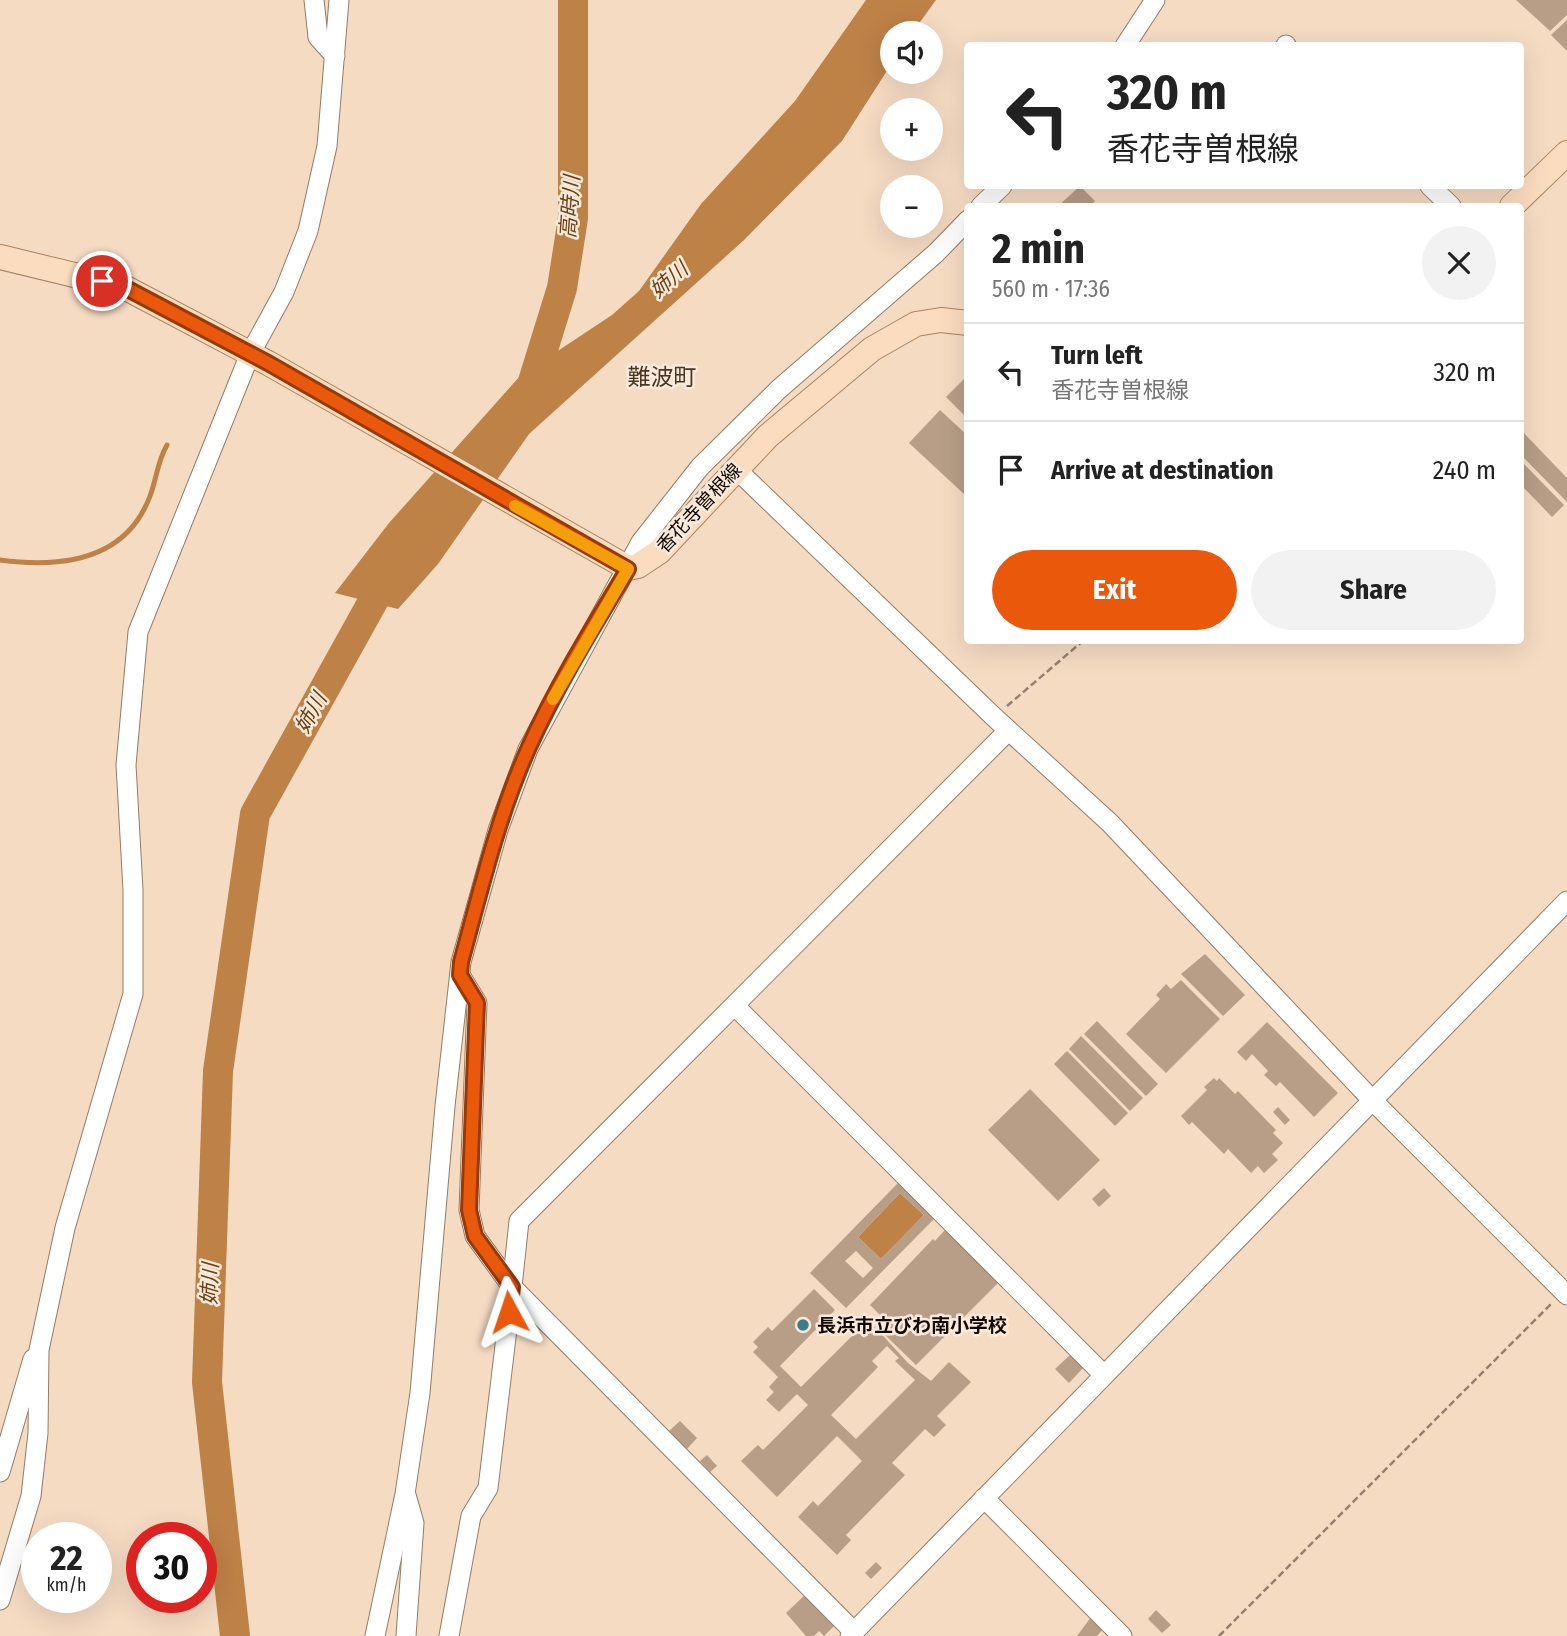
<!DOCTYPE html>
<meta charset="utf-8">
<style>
:root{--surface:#fff;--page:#f2f2f2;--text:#222;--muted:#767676;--line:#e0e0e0;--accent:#ea580c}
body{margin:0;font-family:"Fira Sans Condensed","Noto Sans JP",sans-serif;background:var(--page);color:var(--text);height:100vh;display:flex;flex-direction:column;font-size:26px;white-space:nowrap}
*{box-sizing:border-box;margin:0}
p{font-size:23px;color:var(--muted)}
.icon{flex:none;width:38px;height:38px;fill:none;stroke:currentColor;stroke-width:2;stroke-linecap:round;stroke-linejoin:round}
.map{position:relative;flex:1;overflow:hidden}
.panel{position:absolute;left:964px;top:203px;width:560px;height:441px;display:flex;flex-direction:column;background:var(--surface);border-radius:7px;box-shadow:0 7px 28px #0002}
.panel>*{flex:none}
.top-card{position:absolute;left:964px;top:42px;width:560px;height:147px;border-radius:7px;box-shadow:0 7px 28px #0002;background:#fff;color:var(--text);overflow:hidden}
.fabs{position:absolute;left:880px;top:21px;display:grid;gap:14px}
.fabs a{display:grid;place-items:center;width:63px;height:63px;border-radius:50%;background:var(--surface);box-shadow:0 7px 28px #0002;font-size:35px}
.speed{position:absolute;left:21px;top:1522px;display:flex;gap:14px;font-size:35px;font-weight:700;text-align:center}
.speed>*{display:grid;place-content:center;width:91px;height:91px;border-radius:50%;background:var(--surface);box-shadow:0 7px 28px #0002;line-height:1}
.speed small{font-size:18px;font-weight:400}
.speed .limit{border:10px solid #d22;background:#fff;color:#111}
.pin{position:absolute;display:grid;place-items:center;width:60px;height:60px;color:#fff;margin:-30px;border:4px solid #fff;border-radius:50%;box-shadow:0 2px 7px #0007}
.me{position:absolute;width:77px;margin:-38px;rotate:355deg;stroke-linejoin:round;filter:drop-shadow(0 0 5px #0008)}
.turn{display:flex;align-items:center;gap:24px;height:147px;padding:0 28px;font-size:32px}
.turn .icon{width:91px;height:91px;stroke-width:2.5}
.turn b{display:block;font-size:49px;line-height:60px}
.round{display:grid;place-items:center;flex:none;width:74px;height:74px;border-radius:37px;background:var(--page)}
.head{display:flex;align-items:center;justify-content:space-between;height:119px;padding:0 28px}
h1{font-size:42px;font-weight:700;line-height:52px}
.primary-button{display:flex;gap:14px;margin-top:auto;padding:14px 28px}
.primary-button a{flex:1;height:80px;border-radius:42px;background:var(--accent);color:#fff;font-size:28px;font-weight:700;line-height:80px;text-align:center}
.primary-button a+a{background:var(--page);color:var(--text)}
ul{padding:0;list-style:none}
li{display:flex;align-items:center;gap:21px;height:98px;padding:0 28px;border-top:2px solid var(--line)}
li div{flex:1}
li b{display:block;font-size:26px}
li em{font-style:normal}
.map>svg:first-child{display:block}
.water{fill:#be8146}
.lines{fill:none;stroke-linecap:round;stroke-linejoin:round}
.stream{stroke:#be8146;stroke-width:5}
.river{stroke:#be8146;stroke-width:30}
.building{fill:#b89e87;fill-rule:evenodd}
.minor-casing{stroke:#957c66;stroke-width:21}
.major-casing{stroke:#a88362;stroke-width:26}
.path{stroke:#93806f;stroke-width:2.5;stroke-dasharray:7 3.5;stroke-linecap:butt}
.minor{stroke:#fff;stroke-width:19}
.major{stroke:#fbdcbf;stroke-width:24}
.route-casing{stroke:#983908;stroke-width:18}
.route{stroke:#ea580c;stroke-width:12}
.slow{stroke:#f59e0b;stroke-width:12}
.poi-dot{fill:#397e8c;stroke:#fbeadc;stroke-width:2.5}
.labels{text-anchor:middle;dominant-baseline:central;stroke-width:5;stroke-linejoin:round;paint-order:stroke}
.street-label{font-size:19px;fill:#120903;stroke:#fbeadc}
.poi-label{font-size:19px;font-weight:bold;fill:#120903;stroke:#fbeadc;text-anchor:start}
.water-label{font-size:21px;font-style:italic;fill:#6c4215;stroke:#fbeadc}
.quarter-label{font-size:23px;fill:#4a3521;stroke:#fbeadc}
</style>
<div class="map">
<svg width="1567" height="1636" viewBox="0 0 1567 1636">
<rect width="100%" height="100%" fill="#f6dbc3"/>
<g class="water">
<path d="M866 0H936L912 33H892V63L842 141 744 240 529 434 438 564 398 609 335 593 389 523 520 376 612 315 639 291 701 204 795 101Z"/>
<path d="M900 1193 924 1215 881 1259 858 1237Z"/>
</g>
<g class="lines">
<path class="stream" d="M0 560C60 568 126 561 150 496 157 478 157 462 167 445"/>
<g class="river">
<path d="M527 401 562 288 573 218V0"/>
<path d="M235 1636 207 1382 218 1071 255 814 392 567"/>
</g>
</g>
<g class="building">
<path d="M1516 0H1567V15L1550 31Z"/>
<path d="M1567 20V51L1551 35Z"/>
<path d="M1080 186 1095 201 1090 206H1058Z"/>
<path d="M968 375V419L946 397Z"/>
<path d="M940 410 968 436V490L964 494 909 443Z"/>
<path d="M1521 430 1567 478V502L1521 455Z"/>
<path d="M1521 461 1564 505 1552 517 1521 485Z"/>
<path d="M1205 954 1245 995 1223 1016 1181 974Z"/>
<path d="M1181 980 1220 1019 1166 1073 1126 1034 1160 999 1156 995 1166 984 1171 989Z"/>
<path d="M1097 1021 1158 1084 1146 1096 1084 1034Z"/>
<path d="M1267 1022 1338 1093 1314 1117 1280 1082 1276 1086 1264 1075 1268 1071 1252 1054 1246 1061 1237 1052Z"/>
<path d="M1081 1036 1143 1098 1130 1111 1069 1049Z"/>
<path d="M1067 1051 1128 1113 1115 1126 1054 1064Z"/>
<path d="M1214 1078 1217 1081 1219 1078 1235 1094 1238 1091 1276 1130 1273 1133 1283 1143 1272 1154 1278 1160 1264 1173 1258 1166 1251 1173 1228 1149 1224 1154 1192 1122 1189 1125 1181 1116 1207 1090 1204 1087Z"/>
<path d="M1030 1089 1100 1160 1058 1201 988 1130Z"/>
<path d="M1278 1107 1290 1120 1285 1125 1273 1112Z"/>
<path d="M899 1182 935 1218 846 1308 810 1273ZM900 1193 924 1215 881 1259 858 1237ZM856 1251 873 1268 863 1278 845 1261Z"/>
<path d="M1104 1188 1111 1196 1099 1207 1092 1199Z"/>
<path d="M945 1230 998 1283 916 1365 880 1330 887 1322 870 1305 933 1239 935 1241Z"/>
<path d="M814 1289 835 1310 780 1366 801 1387 857 1331 864 1338 875 1327 908 1363 931 1381 949 1362 971 1382 937 1416 946 1425 934 1437 925 1429 892 1463 905 1475 846 1535 851 1540 837 1555 798 1517 813 1501 818 1506 862 1461 837 1436 777 1497 741 1461 758 1445 763 1450 808 1405 797 1394 779 1412 766 1400 774 1392 769 1387 778 1377 753 1352 758 1347 753 1342 768 1327 772 1331ZM887 1346 899 1358 895 1361 915 1380 856 1439 831 1415 878 1367 872 1361Z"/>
<path d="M1071 1354 1084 1367 1069 1383 1055 1369Z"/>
<path d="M680 1421 697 1438 687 1449 669 1431Z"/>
<path d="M707 1455 717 1466 710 1472 700 1461Z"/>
<path d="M876 1562 882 1568 871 1579 865 1573Z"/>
<path d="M805 1595 835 1625 824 1636 819 1631 814 1636H806L786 1613Z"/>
<path d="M1156 1610 1171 1625 1162 1633 1148 1619Z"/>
<path d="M1091 1617 1103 1629 1097 1636H1077Z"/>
</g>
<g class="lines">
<defs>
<g id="minor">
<path d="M314 0 318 37 335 56"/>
<path d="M1286 45V46"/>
<path d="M1125 46 1155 0"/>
<path d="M1430 186 1451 206"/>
<path d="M981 206 1002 186"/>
<path d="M735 468 994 717 1110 823 1374 1102 1567 1295"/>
<path d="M735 1006 1104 1375"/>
<path d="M0 1472 33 1359"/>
<path d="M406 1495 414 1523 406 1636"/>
<path d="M984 1498 1122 1636"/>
<path d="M0 1600 31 1496 38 1433 39 1350 65 1228 133 994V890L126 765 138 632 250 354 284 292 308 231 327 146 339 0"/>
<path d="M854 1632 512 1287 519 1221 1008 731"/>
<path d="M375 1636 405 1494 420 1393 445 1106 461 962 498 830 528 749 641 542 700 467 779 389 936 253 968 220"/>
<path d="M449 1636 471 1516 488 1488 512 1287 475 1236 469 1210 477 1003 460 975"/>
<path d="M850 1636 1567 901"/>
</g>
<g id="major">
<path d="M1512 206 1567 153"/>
<path d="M0 257 124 287 268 363 628 568 638 566 659 552 768 436 872 349 916 324 941 320 968 323"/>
</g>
</defs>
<use href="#minor" class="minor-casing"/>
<use href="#major" class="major-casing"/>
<g class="path">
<path d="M1007 706 1084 640"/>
<path d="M1219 1636 1552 1303"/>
</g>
<use href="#minor" class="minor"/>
<use href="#major" class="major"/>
</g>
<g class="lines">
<defs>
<path id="route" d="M102 281 124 287 268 363 628 569C593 627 557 685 529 747 498 816 481 889 461 962L460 975 477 1003 469 1210 475 1236 512 1287 509 1312"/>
</defs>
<use href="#route" class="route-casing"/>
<use href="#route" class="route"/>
<path class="slow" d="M515 506 628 569 553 699"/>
</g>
<circle class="poi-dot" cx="803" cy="1325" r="7"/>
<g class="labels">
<g class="street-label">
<text transform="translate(699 508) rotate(-47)">香花寺曽根線</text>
</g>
<g class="poi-label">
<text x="817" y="1325">長浜市立びわ南小学校</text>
</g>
<g class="water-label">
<text transform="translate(570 207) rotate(-86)">高時川</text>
<text transform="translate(669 280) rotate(-41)">姉川</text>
<text transform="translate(311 713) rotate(-61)">姉川</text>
<text transform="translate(210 1284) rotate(-88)">姉川</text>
</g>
<g class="quarter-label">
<text x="662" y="377">難波町</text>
</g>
</g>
</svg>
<div class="fabs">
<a><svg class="icon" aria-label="sound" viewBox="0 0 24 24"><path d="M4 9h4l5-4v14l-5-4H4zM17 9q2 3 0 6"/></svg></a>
<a>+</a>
<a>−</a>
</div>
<div class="speed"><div>22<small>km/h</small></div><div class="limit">30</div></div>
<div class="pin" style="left:102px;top:281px;background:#d93025"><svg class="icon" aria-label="arrive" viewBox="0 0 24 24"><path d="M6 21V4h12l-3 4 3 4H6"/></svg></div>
<svg class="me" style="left:509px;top:1312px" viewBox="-20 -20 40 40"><path d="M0-17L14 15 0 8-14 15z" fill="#ea580c" stroke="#fff" stroke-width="4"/></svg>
<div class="top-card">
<div class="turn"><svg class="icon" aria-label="left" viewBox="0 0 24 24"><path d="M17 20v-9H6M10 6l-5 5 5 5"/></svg><div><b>320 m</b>香花寺曽根線</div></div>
</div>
<section class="panel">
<div class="head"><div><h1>2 min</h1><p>560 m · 17:36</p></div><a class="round"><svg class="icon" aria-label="close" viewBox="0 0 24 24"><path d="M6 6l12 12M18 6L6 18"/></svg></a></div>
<ul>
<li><svg class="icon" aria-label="left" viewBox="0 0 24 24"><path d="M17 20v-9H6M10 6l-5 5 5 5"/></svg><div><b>Turn left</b><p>香花寺曽根線</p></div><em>320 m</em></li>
<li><svg class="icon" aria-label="arrive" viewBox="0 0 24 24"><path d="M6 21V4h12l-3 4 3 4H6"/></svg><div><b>Arrive at destination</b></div><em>240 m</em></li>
</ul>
<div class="primary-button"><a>Exit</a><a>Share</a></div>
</section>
</div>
